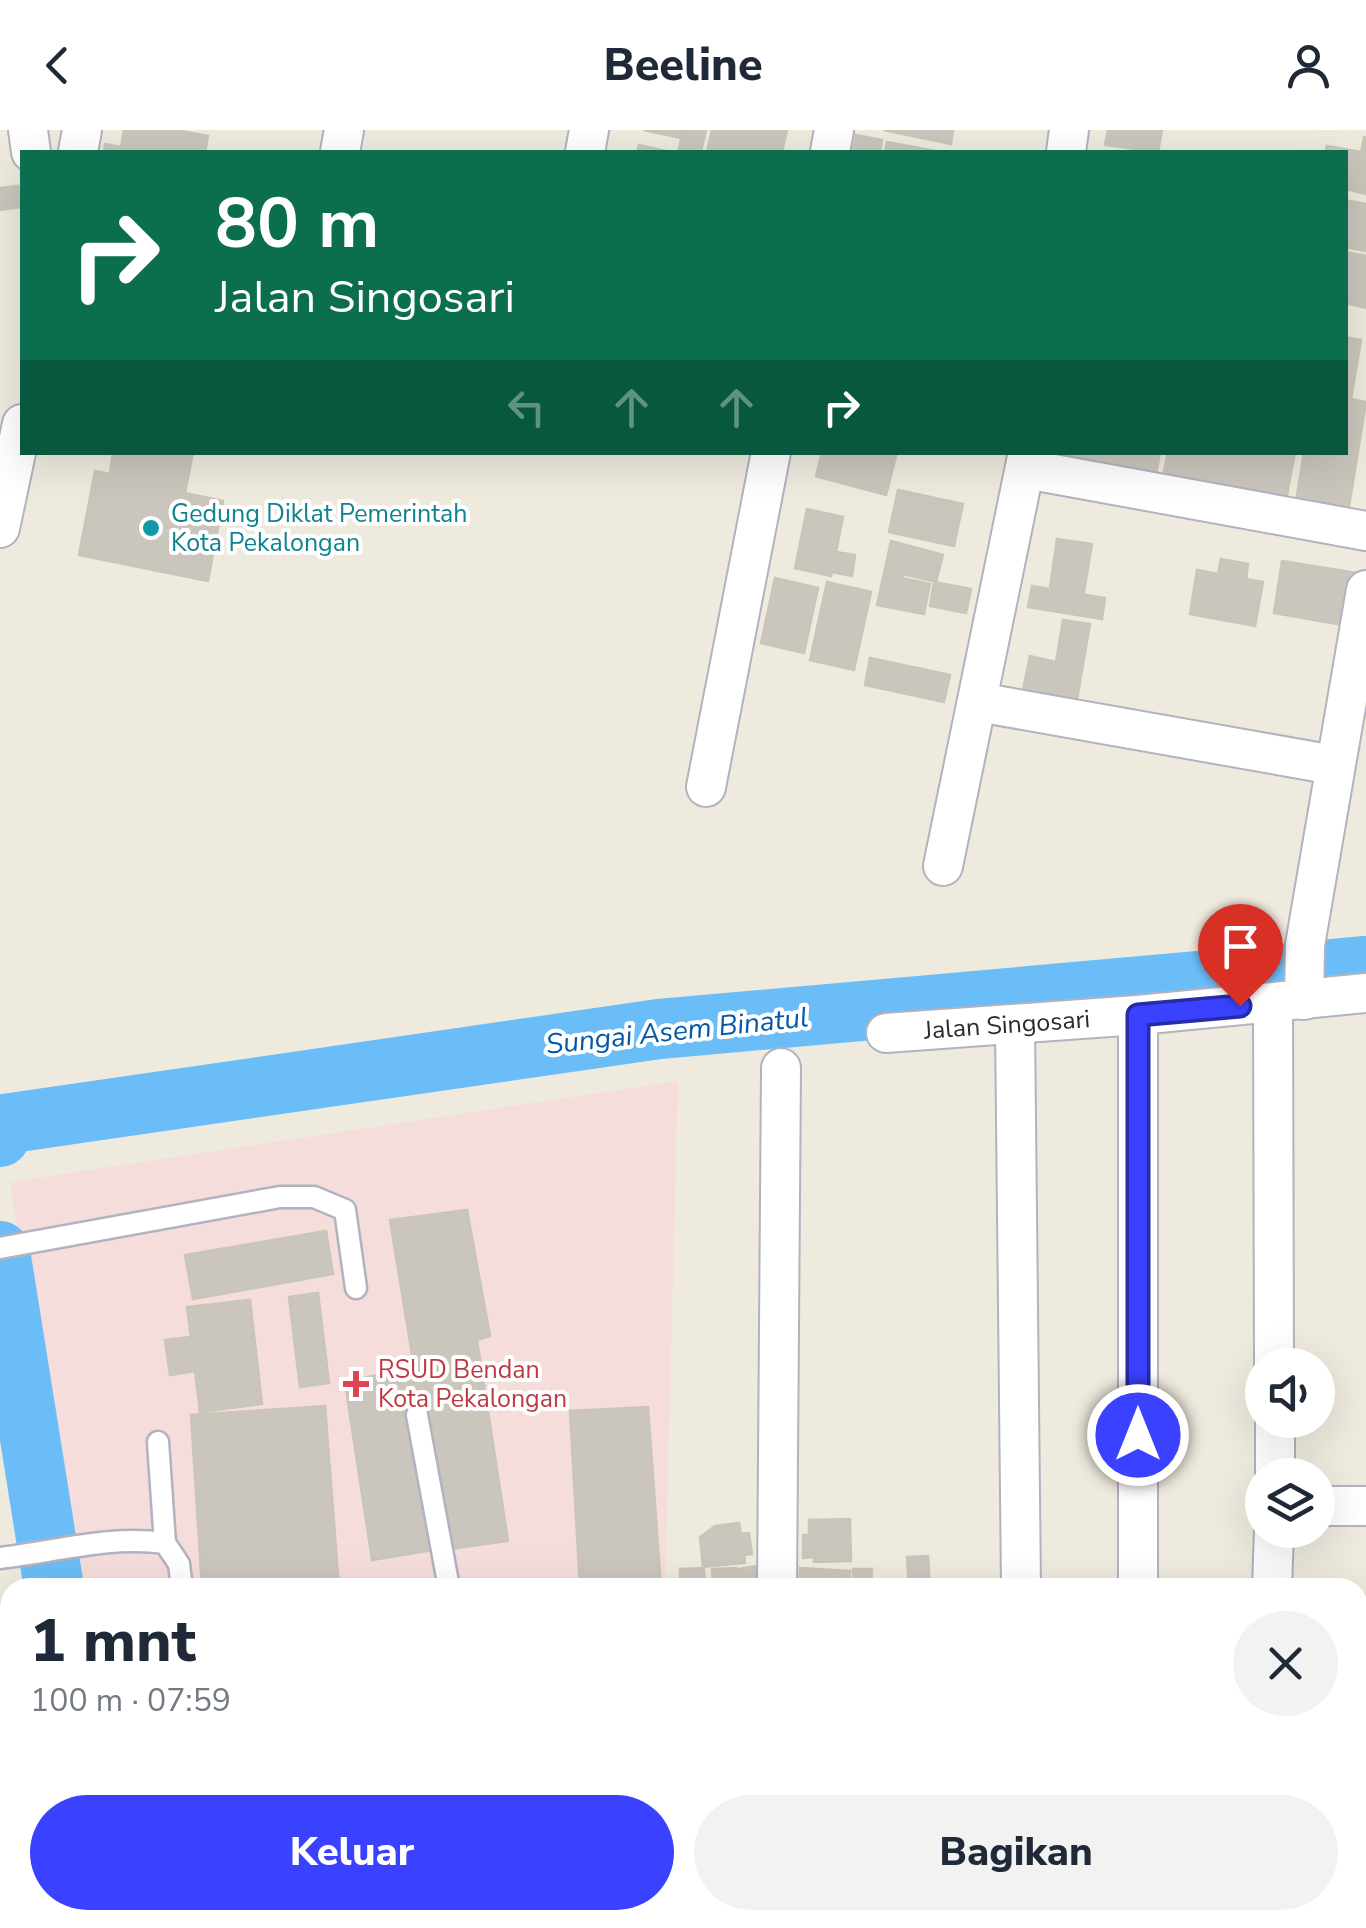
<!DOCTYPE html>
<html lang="id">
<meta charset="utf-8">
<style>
:root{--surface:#fff;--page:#f2f2f3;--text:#1f2937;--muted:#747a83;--accent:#3a42ff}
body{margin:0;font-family:"Nunito Sans",sans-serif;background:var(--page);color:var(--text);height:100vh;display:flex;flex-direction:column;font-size:38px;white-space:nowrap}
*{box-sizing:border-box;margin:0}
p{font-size:32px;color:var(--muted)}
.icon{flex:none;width:55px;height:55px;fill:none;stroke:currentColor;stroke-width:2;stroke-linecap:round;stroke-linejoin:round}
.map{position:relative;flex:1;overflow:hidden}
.drawer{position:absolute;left:0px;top:1448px;width:1368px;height:352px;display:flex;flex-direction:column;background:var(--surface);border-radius:30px 30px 0 0;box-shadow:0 10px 40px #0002}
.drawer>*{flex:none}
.hud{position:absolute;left:20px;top:20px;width:1328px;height:305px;border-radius:0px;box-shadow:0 10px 40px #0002;background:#0b6e4f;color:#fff;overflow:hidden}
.controls{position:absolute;left:1245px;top:1218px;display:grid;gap:20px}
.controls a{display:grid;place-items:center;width:90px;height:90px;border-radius:50%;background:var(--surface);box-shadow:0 10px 40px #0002;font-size:50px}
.pin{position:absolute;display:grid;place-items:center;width:85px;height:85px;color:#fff;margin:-102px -42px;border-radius:50% 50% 50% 0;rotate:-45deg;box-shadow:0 0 10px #0007}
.pin .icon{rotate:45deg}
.me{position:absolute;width:110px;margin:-55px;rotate:0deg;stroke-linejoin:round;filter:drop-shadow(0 0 8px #0008)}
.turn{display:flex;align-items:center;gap:35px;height:210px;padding:0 30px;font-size:45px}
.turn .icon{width:130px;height:130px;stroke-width:2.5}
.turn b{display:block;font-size:70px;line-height:85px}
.lanes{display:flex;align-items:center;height:95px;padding:0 30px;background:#0003;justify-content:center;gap:50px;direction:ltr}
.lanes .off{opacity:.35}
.round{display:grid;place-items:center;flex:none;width:105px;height:105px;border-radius:52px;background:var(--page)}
.overview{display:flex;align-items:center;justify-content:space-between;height:170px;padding:0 30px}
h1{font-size:60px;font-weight:800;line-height:75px}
.cta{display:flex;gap:20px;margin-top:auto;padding:20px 30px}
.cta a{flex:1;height:115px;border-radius:60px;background:var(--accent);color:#fff;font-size:40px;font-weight:800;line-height:115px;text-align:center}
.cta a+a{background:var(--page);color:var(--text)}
header{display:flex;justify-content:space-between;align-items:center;height:130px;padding:0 30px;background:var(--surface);font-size:45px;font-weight:800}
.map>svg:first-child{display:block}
.medical{fill:#f5dddb}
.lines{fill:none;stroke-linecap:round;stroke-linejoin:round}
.river{stroke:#6bbdf7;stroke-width:60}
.building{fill:#cac6bd;stroke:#cac6b7;stroke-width:2.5}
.lane-casing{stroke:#b2b2c0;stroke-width:25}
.street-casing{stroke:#b2b2c0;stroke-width:42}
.secondary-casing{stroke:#b2b2c0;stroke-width:60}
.lane{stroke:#fff;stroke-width:20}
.street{stroke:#fff;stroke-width:38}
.secondary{stroke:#fff;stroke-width:55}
.route-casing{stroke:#262ba6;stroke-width:25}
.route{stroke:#3a42ff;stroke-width:18}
.culture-dot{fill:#0f9aa8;stroke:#fff;stroke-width:4}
.health-dot{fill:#e0444e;stroke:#fff;stroke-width:4}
.labels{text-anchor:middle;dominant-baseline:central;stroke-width:8;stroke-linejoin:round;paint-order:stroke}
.culture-label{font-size:25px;fill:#0d838f;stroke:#fff;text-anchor:start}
.street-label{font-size:25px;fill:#2c2c2c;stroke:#fff}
.health-label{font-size:25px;fill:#be3a42;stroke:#fff;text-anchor:start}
.water-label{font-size:28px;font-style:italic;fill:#0558a8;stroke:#fff}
</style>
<header><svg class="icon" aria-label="back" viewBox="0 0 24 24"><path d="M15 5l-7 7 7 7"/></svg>Beeline<svg class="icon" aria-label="person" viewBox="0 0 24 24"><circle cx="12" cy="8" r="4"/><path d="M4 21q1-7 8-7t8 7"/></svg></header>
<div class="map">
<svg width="1366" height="1798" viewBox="0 0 1366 1798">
<rect width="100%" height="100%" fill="#efeade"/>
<g class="medical">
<path d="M678 951 665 1457H73L10 1052Z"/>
<path d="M124 1790H682L683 1798H125Z"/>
</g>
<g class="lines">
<g class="river">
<path d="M0 1007 4 994 659 899 1366 836"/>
<path d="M0 1121 54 1458"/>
<path d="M107 1790 108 1798"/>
</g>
</g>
<g class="building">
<path d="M124 0H176L208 6 205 22H104L105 14 121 17Z"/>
<path d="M644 0H683L681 8Z"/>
<path d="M683 0H706L701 22 679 19Z"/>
<path d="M712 0H787L782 22H707Z"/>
<path d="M884 0H953L951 14Z"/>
<path d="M1108 0H1162L1158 22 1105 15Z"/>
<path d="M856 5 882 10 880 22H853Z"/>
<path d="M1364 7 1366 8V64L1354 61Z"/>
<path d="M887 12 941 22H885Z"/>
<path d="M639 15 666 21V22H637Z"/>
<path d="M1327 16 1361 22 1354 61 1345 59V22H1325Z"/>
<path d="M18 56 21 77 0 80V58Z"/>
<path d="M1345 70 1366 74V121L1345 117Z"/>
<path d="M1345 122 1366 126V178L1345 173Z"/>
<path d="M1345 207 1361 210 1351 269 1366 272 1347 389 1295 378 1304 322H1345Z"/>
<path d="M113 322H193L185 363 223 371 208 451 79 425 95 341 110 344Z"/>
<path d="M822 322H897L886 365 816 346Z"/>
<path d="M1047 322H1160L1154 357 1045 339Z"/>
<path d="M1168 322H1295L1284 381 1161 356Z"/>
<path d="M898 360 963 374 954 416 889 402Z"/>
<path d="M807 379 843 387 836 422 855 425 852 446 832 442 831 446 795 438Z"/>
<path d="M1057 409 1092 414 1084 462 1050 457Z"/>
<path d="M891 411 943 425 936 452 903 444 902 448 930 454 924 484 877 475Z"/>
<path d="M1221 429 1248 434 1246 449 1263 452 1255 496 1190 484 1197 440 1218 444Z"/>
<path d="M1282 431 1357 443 1349 496 1274 483Z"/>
<path d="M775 448 818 458 804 523 761 513Z"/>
<path d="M827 452 871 462 854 540 810 530Z"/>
<path d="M934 452 971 459 966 483 930 476Z"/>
<path d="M1032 456 1105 468 1102 489 1028 477Z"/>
<path d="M1063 490 1090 494 1076 575 1022 565 1030 526 1056 532Z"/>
<path d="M870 528 950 545 944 572 865 555Z"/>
<path d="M467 1080 490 1206 477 1210 508 1411 449 1419 425 1275H408L433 1420 372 1430 345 1252 414 1237 390 1090Z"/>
<path d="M326 1101 333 1144 193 1169 185 1125Z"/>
<path d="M318 1163 329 1253 300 1257 289 1167Z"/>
<path d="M250 1170 262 1274 200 1282 195 1241 170 1245 165 1210 191 1207 187 1177Z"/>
<path d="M325 1276 339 1458H202L191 1285Z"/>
<path d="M648 1277 661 1458H580L570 1281Z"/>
<path d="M850 1389 851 1431 814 1432V1427L803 1428V1405H809V1390Z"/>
<path d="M739 1393 741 1404 749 1403 752 1424 744 1425 745 1433 703 1437 700 1407 715 1396Z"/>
<path d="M928 1426 930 1458H909L907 1427Z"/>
<path d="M763 1435 764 1456H738V1439Z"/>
<path d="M704 1438 705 1458H680V1439Z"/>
<path d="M736 1438V1458H713L712 1439Z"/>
<path d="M800 1438 850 1441 849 1458H799Z"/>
<path d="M853 1439H872L871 1458H853Z"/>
<path d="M537 1451 538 1458H498Z"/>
<path d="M10 1532V1575L0 1576V1534Z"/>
<path d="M134 1790H161L163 1798H136Z"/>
<path d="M286 1790H392V1798H287Z"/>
<rect x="503" y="1790" width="87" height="8"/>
<rect x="710" y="1790" width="43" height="8"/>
<path d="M893 1790H955L956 1798H894Z"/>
<path d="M965 1790H986L987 1798H965Z"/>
<rect x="1027" y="1790" width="36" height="8"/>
<path d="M1094 1790H1130L1131 1798H1094Z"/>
<path d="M865 1791V1798H813L812 1795Z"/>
</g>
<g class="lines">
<defs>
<g id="lane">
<path d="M0 1118 280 1067H314L345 1080 356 1158"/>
<path d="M417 1285 449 1458"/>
<path d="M158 1312 165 1413"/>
<path d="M0 1428C55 1422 109 1405 165 1413L179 1434 182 1458"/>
<path d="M246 1790 247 1798"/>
<path d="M620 1790V1798"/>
</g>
<g id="street">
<path d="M28 0 31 22"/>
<path d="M78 22 82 0"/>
<path d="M340 22 344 0"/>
<path d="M585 22 589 0"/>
<path d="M830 22 834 0"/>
<path d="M1066 22 1069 0"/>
<path d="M1026 339 1366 401"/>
<path d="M0 398 22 294"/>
<path d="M978 572 1334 635"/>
<path d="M706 657 771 322"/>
<path d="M943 736 1028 322"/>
<path d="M1304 870 1305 815 1366 460"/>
<path d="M1273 873 1274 1235"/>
<path d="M1015 895 1021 1458"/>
<path d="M886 903 1138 885 1366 863"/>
<path d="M1275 1290V1345"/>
<path d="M1318 1376H1366"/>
<path d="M777 1458 781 938"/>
<path d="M1138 1458V885"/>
<path d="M1272 1458 1274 1400"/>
<path d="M1358 1499H1366"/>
<path d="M780 1790V1798"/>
<path d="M879 1790 880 1798"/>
<path d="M1139 1790 1140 1798"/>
<path d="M1272 1790V1798"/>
<path d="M1013 1798V1790"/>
</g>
<path id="secondary" d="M0 1793 1 1798"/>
</defs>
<use href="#lane" class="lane-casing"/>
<use href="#street" class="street-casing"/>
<use href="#secondary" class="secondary-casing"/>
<use href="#lane" class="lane"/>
<use href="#street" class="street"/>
<use href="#secondary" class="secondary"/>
</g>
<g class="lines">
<defs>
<path id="route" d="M1138 1305V885L1240 876"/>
</defs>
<use href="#route" class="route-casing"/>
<use href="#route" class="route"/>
</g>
<circle class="culture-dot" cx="151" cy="398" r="10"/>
<path class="health-dot" d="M351 1239h10v10h10v10h-10v10h-10v-10h-10v-10h10z"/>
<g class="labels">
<g class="culture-label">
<text x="171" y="384">Gedung Diklat Pemerintah<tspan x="171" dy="29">Kota Pekalongan</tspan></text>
</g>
<g class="street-label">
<text transform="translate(1007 895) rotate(-4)">Jalan Singosari</text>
</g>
<g class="health-label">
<text x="378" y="1240">RSUD Bendan<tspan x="378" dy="29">Kota Pekalongan</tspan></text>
</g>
<g class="water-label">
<text transform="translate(677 901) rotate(-6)">Sungai Asem Binatul</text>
</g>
</g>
</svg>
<div class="controls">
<a><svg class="icon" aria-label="sound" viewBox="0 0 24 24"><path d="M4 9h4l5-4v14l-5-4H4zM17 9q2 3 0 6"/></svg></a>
<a><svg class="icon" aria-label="layers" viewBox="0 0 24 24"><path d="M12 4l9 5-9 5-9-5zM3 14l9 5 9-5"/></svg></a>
</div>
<div class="pin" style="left:1240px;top:876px;background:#d93025"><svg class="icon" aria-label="arrive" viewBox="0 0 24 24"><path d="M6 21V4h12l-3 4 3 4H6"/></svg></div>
<svg class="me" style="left:1138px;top:1305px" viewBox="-20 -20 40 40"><circle r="17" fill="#3a42ff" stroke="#fff" stroke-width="3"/><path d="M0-11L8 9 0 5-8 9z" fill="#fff"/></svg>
<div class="hud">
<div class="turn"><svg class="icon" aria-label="right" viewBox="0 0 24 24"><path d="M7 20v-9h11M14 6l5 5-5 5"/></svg><div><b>80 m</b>Jalan Singosari</div></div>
<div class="lanes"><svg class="icon off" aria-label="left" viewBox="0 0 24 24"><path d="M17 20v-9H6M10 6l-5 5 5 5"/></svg><svg class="icon off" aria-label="ahead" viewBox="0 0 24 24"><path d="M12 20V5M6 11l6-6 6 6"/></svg><svg class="icon off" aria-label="ahead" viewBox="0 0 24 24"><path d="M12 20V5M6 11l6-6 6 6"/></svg><svg class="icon" aria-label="right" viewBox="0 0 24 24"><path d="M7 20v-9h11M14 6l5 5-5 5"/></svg></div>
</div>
<section class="drawer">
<div class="overview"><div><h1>1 mnt</h1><p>100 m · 07:59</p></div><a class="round"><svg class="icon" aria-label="close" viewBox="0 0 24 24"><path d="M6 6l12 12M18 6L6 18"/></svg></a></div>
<div class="cta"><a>Keluar</a><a>Bagikan</a></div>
</section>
</div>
